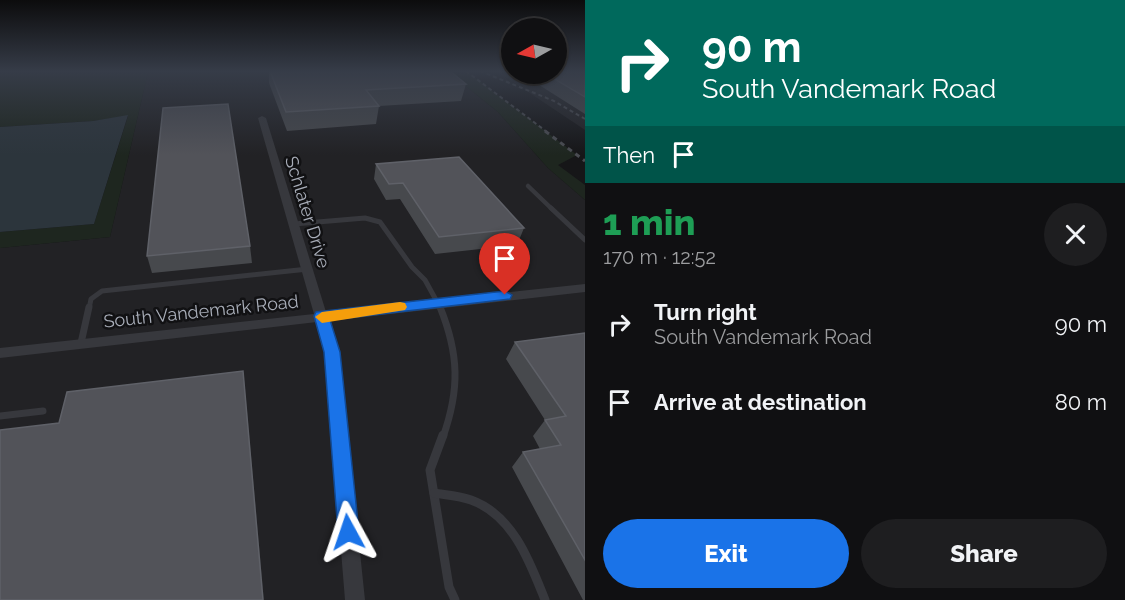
<!DOCTYPE html>
<meta charset="utf-8">
<style>
:root{--surface:#101012;--page:#1e1e20;--text:#f1f3f6;--muted:#9c9d9f;--line:#303032;--accent:#1a73e8}
body{margin:0;font-family:Raleway,sans-serif;background:var(--page);color:var(--text);height:100vh;display:flex;flex-direction:column;font-size:22px;white-space:nowrap}
*{box-sizing:border-box;margin:0}
p{font-size:20px;color:var(--muted)}
.icon{flex:none;width:33px;height:33px;fill:none;stroke:currentColor;stroke-width:2;stroke-linecap:round;stroke-linejoin:round}
.map{position:relative;flex:1;overflow:hidden}
.drawer{display:flex;flex-direction:column;background:var(--surface);width:540px}
.drawer>*{flex:none}
.hud{background:#00695c;color:#fff;overflow:hidden}
.needle{width:39px;rotate:262deg}
.buttons{position:absolute;left:501px;top:18px;display:grid;gap:12px}
.buttons a{display:grid;place-items:center;width:66px;height:66px;border-radius:50%;background:var(--surface);box-shadow:0 2px 4px #0004,0 0 0 2px var(--line);font-size:30px}
.pin{position:absolute;display:grid;place-items:center;width:51px;height:51px;color:#fff;margin:-62px -26px;border-radius:50% 50% 50% 0;rotate:-45deg;box-shadow:0 0 6px #0007}
.pin .icon{rotate:45deg}
.me{position:absolute;width:66px;margin:-33px;rotate:355deg;stroke-linejoin:round;filter:drop-shadow(0 0 4px #0008)}
.turn{display:flex;align-items:center;gap:21px;height:126px;padding:0 18px;font-size:27px}
.turn .icon{width:78px;height:78px;stroke-width:2.5}
.turn b{display:block;font-size:42px;line-height:51px}
.then{display:flex;align-items:center;height:57px;padding:0 18px;background:#0003;gap:12px;font-size:22px}
.round{display:grid;place-items:center;flex:none;width:63px;height:63px;border-radius:32px;background:var(--page)}
.overview{display:flex;align-items:center;justify-content:space-between;height:102px;padding:0 18px}
h1{font-size:36px;font-weight:800;line-height:45px;color:#1e9e55}
.action{display:flex;gap:12px;margin-top:auto;padding:12px 18px}
.action a{flex:1;height:69px;border-radius:36px;background:var(--accent);color:#fff;font-size:24px;font-weight:800;line-height:69px;text-align:center}
.action a+a{background:var(--page);color:var(--text)}
ul{padding:0;list-style:none}
li{display:flex;align-items:center;gap:18px;height:78px;padding:0 18px}
li div{flex:1}
li b{display:block;font-size:22px}
li em{font-style:normal}
main{display:flex;flex:1;min-height:0}
.map>svg:first-child{display:block}
.built{fill:#222225}
.green{fill:#1e261f}
.water{fill:#2c353c}
.lines{fill:none;stroke-linecap:round;stroke-linejoin:round}
.service-far4{stroke:#37383d;stroke-width:3}
.service-far3{stroke:#37383d;stroke-width:4.5}
.service-far2{stroke:#37383d;stroke-width:5}
.service-far1{stroke:#37383d;stroke-width:7}
.service{stroke:#37383d;stroke-width:9}
.minor{fill:#37383d;fill-rule:evenodd}
.rail-far1{stroke:#4a4c52;stroke-width:2;stroke-dasharray:4 3;stroke-linecap:butt}
.rail{stroke:#4a4c52;stroke-width:3;stroke-dasharray:5 4.5;stroke-linecap:butt}
.wall{fill:#47494d}
.shaded-wall{fill:#2f3033}
.building{fill:#525359;stroke:#5f6168;stroke-width:1.5}
.route{fill:#1a73e8;stroke:#114b97;stroke-width:1.5}
.slow{fill:#f59e0b}
.labels{text-anchor:middle;dominant-baseline:central;stroke-width:5;stroke-linejoin:round;paint-order:stroke}
.street-label{font-size:18px;fill:#a8adb8;stroke:#111113}
</style>
<main>
<div class="map">
<svg width="585" height="600" viewBox="0 0 585 600">
<rect width="100%" height="100%" fill="#161618"/>
<g class="built">
<path d="M447 71 498 112 548 168 585 200V600H0V248L110 237 148 72Z"/>
<path d="M497 71 556 74 585 71V130Z"/>
</g>
<g class="green">
<path d="M0 71H162L148 72 110 237 0 248V232L94 224 128 116 93 121 0 127Z"/>
<path d="M447 71H466L577 155 558 165 585 185V200L548 168 498 112Z"/>
</g>
<path class="water" d="M128 115 94 224 0 232V127L93 121Z"/>
<g class="lines">
<path class="service-far4" d="M519 77 545 74"/>
<path class="service-far3" d="M528 186 553 210"/>
<g class="service-far2">
<path d="M551 208 585 240"/>
<path d="M294 224 365 218 380 222 412 267 425 280 441 309"/>
<path d="M89 309 91 299 102 291 308 269"/>
</g>
<g class="service-far1">
<path d="M440 307C459 354 460 389 443 437"/>
<path d="M81 343 89 307"/>
<path d="M0 416 43 411"/>
</g>
<g class="service">
<path d="M443 435 430 470 449 587 455 600"/>
<path d="M434 493C446 495 460 496 471 500 513 515 530 562 545 600"/>
</g>
<path class="minor" d="M262 116 266 118 326 312 585 284V292L329 321 339 352 365 600H345L325 352 317 322 0 358V348L314 314 258 118Z"/>
<g class="rail-far1">
<path d="M466 71 547 132"/>
<path d="M480 71 554 101 585 119"/>
</g>
<path class="rail" d="M545 131 585 161"/>
</g>
<g class="wall">
<path d="M269 71H450L466 84 461 101 379 106 376 124 287 131 269 83Z"/>
<path d="M585 71V114L536 83 540 74H556Z"/>
<path d="M376 164 524 228 517 245 435 254 400 199 386 200 374 179Z"/>
<path d="M250 246 252 263 152 273 147 256Z"/>
<path d="M585 333V600H583L512 467 523 452 540 449 533 436 545 420 506 359 515 342Z"/>
</g>
<path class="shaded-wall" d="M243 371 245 388 264 600H263Z"/>
<g class="building">
<path d="M270 71H450L466 84 366 90 379 106 286 112Z"/>
<path d="M556 71H585V97L546 74H556Z"/>
<path d="M228 104 250 246 147 256 163 108Z"/>
<path d="M459 157 524 228 439 237 403 183 389 184 376 164Z"/>
<path d="M585 333V560L523 452 561 445 545 420 566 416 515 342Z"/>
<path d="M243 371 263 600H0V430L59 423 67 392Z"/>
</g>
<linearGradient id="sky" x2="0" y2="1"><stop stop-color="#0c0c0d"/><stop offset="0.46" stop-color="#363c48"/><stop offset="1" stop-color="#363c48" stop-opacity="0"/></linearGradient>
<rect width="585" height="155" fill="url(#sky)"/>
<path class="route" d="M505 291 512 295 510 299 330 320 340 352 359 532 356 540 348 543 341 540 338 532 324 352 314 316 316 312Z"/>
<path class="slow" d="M400 302 405 303 407 307 405 310 322 323 315 317 322 312Z"/>
<g class="labels">
<g class="street-label">
<text transform="translate(308 212) rotate(73)">Schlater Drive</text>
<text transform="translate(201 311) rotate(-6)">South Vandemark Road</text>
</g>
</g>
</svg>
<div class="buttons">
<a><svg class="needle" viewBox="-14 -14 28 28"><path d="M0-13l5 13h-10z" fill="#e53935"/><path d="M0 13l5-13h-10z" fill="#9c9d9f"/></svg></a>
</div>
<div class="pin" style="left:505px;top:295px;background:#d93025"><svg class="icon" aria-label="arrive" viewBox="0 0 24 24"><path d="M6 21V4h12l-3 4 3 4H6"/></svg></div>
<svg class="me" style="left:348px;top:532px" viewBox="-20 -20 40 40"><path d="M0-17L14 15 0 8-14 15z" fill="#1a73e8" stroke="#fff" stroke-width="4"/></svg>
</div>
<section class="drawer">
<div class="hud">
<div class="turn"><svg class="icon" aria-label="right" viewBox="0 0 24 24"><path d="M7 20v-9h11M14 6l5 5-5 5"/></svg><div><b>90 m</b>South Vandemark Road</div></div>
<div class="then">Then<svg class="icon" aria-label="arrive" viewBox="0 0 24 24"><path d="M6 21V4h12l-3 4 3 4H6"/></svg></div>
</div>
<div class="overview"><div><h1>1 min</h1><p>170 m · 12:52</p></div><a class="round"><svg class="icon" aria-label="close" viewBox="0 0 24 24"><path d="M6 6l12 12M18 6L6 18"/></svg></a></div>
<ul>
<li><svg class="icon" aria-label="right" viewBox="0 0 24 24"><path d="M7 20v-9h11M14 6l5 5-5 5"/></svg><div><b>Turn right</b><p>South Vandemark Road</p></div><em>90 m</em></li>
<li><svg class="icon" aria-label="arrive" viewBox="0 0 24 24"><path d="M6 21V4h12l-3 4 3 4H6"/></svg><div><b>Arrive at destination</b></div><em>80 m</em></li>
</ul>
<div class="action"><a>Exit</a><a>Share</a></div>
</section>
</main>
